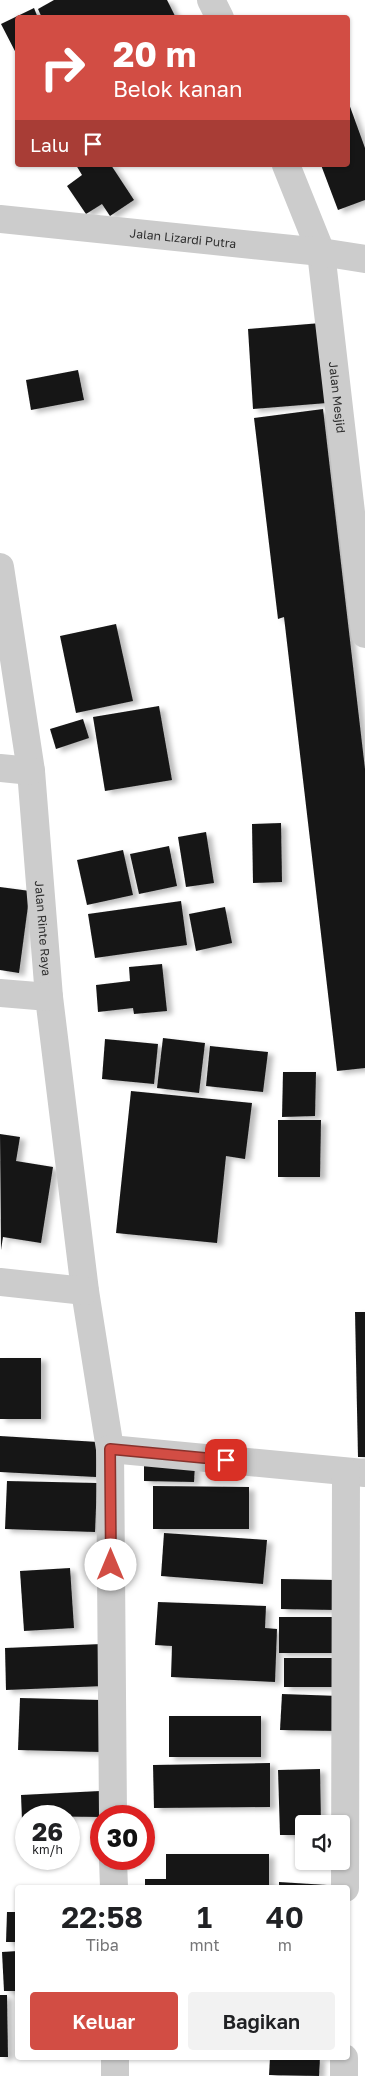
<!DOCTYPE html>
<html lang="id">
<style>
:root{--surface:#fff;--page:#f2f2f2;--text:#202124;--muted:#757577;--accent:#d24d44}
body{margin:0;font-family:"Golos Text",sans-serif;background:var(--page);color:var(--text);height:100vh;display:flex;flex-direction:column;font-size:19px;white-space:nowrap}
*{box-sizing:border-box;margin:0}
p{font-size:16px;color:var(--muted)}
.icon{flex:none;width:28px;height:28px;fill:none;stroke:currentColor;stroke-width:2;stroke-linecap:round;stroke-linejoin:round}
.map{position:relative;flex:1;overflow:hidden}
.panel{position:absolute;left:15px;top:1885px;width:335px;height:175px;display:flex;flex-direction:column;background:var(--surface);border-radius:5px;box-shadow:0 1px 4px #0004}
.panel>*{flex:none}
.top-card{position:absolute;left:15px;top:15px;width:335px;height:152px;border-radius:5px;box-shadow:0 1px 4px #0004;background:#d24d44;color:#fff;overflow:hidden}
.controls{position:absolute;left:295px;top:1815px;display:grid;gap:10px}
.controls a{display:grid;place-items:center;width:55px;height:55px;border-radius:5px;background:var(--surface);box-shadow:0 1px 4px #0004;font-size:25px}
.speed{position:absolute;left:15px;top:1805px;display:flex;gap:10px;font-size:25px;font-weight:700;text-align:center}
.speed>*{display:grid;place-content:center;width:65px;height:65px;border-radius:50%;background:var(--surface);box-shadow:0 1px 4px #0004;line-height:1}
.speed small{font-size:12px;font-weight:400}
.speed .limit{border:8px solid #d22;background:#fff;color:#111}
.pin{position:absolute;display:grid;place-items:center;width:42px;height:42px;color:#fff;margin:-21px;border-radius:10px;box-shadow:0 2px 8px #0006}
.me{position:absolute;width:55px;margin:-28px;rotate:0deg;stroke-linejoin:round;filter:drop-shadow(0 0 4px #0008)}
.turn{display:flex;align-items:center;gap:18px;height:105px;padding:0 15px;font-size:22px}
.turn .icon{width:65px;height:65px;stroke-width:2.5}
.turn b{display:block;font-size:35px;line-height:42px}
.then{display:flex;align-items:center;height:48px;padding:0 15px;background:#0003;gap:10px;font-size:19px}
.eta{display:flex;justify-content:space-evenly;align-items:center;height:85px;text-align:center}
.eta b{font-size:30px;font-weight:600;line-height:35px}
.primary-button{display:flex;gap:10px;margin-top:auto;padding:10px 15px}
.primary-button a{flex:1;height:58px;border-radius:5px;background:var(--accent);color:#fff;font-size:20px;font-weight:600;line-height:58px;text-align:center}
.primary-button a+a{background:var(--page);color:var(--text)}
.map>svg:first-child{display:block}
.building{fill:#161616;filter:url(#shadow)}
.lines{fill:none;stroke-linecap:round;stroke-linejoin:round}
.minor{stroke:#ccc;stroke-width:28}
.route-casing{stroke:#88322c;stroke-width:12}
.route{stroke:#d24d44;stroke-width:9}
.labels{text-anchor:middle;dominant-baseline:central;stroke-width:5;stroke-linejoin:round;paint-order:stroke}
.street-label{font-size:12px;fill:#2f2f2f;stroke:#fff}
</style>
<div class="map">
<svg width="365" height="2076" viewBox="0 0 365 2076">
<defs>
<filter id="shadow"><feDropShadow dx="5.5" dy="3" stdDeviation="2.5" flood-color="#0004"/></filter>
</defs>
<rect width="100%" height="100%" fill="#fff"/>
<g class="building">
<path d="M54 0H167L176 18H42L38 9Z"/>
<path d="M34 8 38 18H18V57L1 24Z"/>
<path d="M348 101 365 148V200L338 210 321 165H348Z"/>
<path d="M76 165H111L134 200 110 216 102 204 86 214 67 186 82 175Z"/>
<path d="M321 323 327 403 253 409 248 329Z"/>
<path d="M78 370 84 400 31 410 26 380Z"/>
<path d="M323 409 365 769V1068L337 1071 284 617 278 619 254 418Z"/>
<path d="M116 624 133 701 76 713 60 636Z"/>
<path d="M159 706 172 780 105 791 93 717Z"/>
<path d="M83 719 89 738 56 749 50 729Z"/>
<path d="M281 823 282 882 253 883 252 824Z"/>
<path d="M206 832 214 883 186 887 178 837Z"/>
<path d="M169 846 177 886 139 894 130 854Z"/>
<path d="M123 850 133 895 87 905 77 860Z"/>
<path d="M0 887 30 891 19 973 0 970Z"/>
<path d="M181 901 187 945 95 958 88 914Z"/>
<path d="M225 907 232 943 196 951 189 914Z"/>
<path d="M162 964 167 1011 134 1014 133 1008 98 1012 96 985 130 981 129 967Z"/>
<path d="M163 1038 205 1043 199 1093 157 1088Z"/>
<path d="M105 1039 158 1044 154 1084 102 1079Z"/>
<path d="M210 1046 268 1052 263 1092 206 1086Z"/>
<path d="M283 1072H316L315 1116 282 1117Z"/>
<path d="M131 1091 252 1103 245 1159 226 1156 217 1243 116 1233Z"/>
<path d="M278 1120H321L320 1177H278Z"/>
<path d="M0 1134 20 1137 16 1161 53 1167 41 1243 3 1237 1 1250Z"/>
<path d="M355 1312H365V1457H358Z"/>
<rect x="0" y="1358" width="41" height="61"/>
<path d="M0 1436 98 1442 96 1477 0 1472Z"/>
<path d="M144 1463 195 1464 194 1482 144 1481Z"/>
<path d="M7 1481 97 1483 95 1532 5 1529Z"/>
<path d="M153 1486 249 1487V1529H153Z"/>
<path d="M164 1533 267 1540 263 1584 161 1576Z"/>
<path d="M70 1568 74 1628 24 1631 20 1571Z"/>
<path d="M281 1579 335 1580V1610L281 1609Z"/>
<path d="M158 1602 266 1606 265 1628 277 1629 275 1682 171 1677 172 1646 155 1645Z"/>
<rect x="279" y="1617" width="55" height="36"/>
<path d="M102 1644 104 1686 6 1690 5 1648Z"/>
<rect x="284" y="1658" width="53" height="29"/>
<path d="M282 1694 339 1696 337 1731 280 1730Z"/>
<path d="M20 1698 101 1700 100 1752 18 1750Z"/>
<rect x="169" y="1716" width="92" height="41"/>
<path d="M270 1763V1807L154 1808 153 1765Z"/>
<path d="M320 1769 321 1824H304V1835H280L278 1770Z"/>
<path d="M100 1791 101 1817 26 1816V1819L22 1820 21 1795Z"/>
<path d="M166 1854H269V1888H145V1879H166Z"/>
<path d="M279 1882 327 1885V1888H279Z"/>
<path d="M7 1912H18V1942H6Z"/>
<path d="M18 1951V1991H4L2 1952Z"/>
<path d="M0 1995H7L8 2057H0Z"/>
<path d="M270 2058H320L319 2076 269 2075Z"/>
</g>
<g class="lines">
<g class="minor">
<path d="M211 0 220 18"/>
<path id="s1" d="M286 165 321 252 365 634"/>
<path id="s2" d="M0 219 321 252 365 259"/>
<path id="s3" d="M0 567 31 771 49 997 85 1291 110 1449 113 1816"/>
<path d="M0 768 31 771"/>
<path d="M0 993 49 997"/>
<path d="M0 1282 85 1291"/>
<path d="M110 1449 365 1473"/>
<path d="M113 1859 114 1888"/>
<path d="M345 1888 346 1472"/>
<path d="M115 2058V2076"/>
<path d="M344 2076V2058"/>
</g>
</g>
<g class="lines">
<defs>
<path id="route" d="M111 1565 110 1449 226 1460"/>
</defs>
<use href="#route" class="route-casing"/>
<use href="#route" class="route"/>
</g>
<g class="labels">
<g class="street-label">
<text stroke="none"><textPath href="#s2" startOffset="184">Jalan Lizardi Putra</textPath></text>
<text stroke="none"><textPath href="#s1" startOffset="240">Jalan Mesjid</textPath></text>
<text stroke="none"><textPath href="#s3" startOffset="364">Jalan Rinte Raya</textPath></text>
</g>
</g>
</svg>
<div class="controls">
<a><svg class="icon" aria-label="sound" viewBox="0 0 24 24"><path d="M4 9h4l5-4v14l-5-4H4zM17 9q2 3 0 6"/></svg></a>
</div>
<div class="speed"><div>26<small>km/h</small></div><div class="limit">30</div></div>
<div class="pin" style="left:226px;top:1460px;background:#d93025"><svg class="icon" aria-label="arrive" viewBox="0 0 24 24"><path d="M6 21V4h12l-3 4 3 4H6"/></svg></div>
<svg class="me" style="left:111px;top:1565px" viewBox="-20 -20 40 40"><circle r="19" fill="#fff"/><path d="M0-13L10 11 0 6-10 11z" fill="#d24d44"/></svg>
<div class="top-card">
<div class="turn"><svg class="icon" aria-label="right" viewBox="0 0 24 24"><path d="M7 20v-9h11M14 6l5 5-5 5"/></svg><div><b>20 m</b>Belok kanan</div></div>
<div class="then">Lalu<svg class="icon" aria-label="arrive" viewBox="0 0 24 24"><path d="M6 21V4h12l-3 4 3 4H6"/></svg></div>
</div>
<section class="panel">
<div class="eta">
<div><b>22:58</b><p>Tiba</p></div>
<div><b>1</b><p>mnt</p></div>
<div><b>40</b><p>m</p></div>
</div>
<div class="primary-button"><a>Keluar</a><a>Bagikan</a></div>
</section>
</div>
